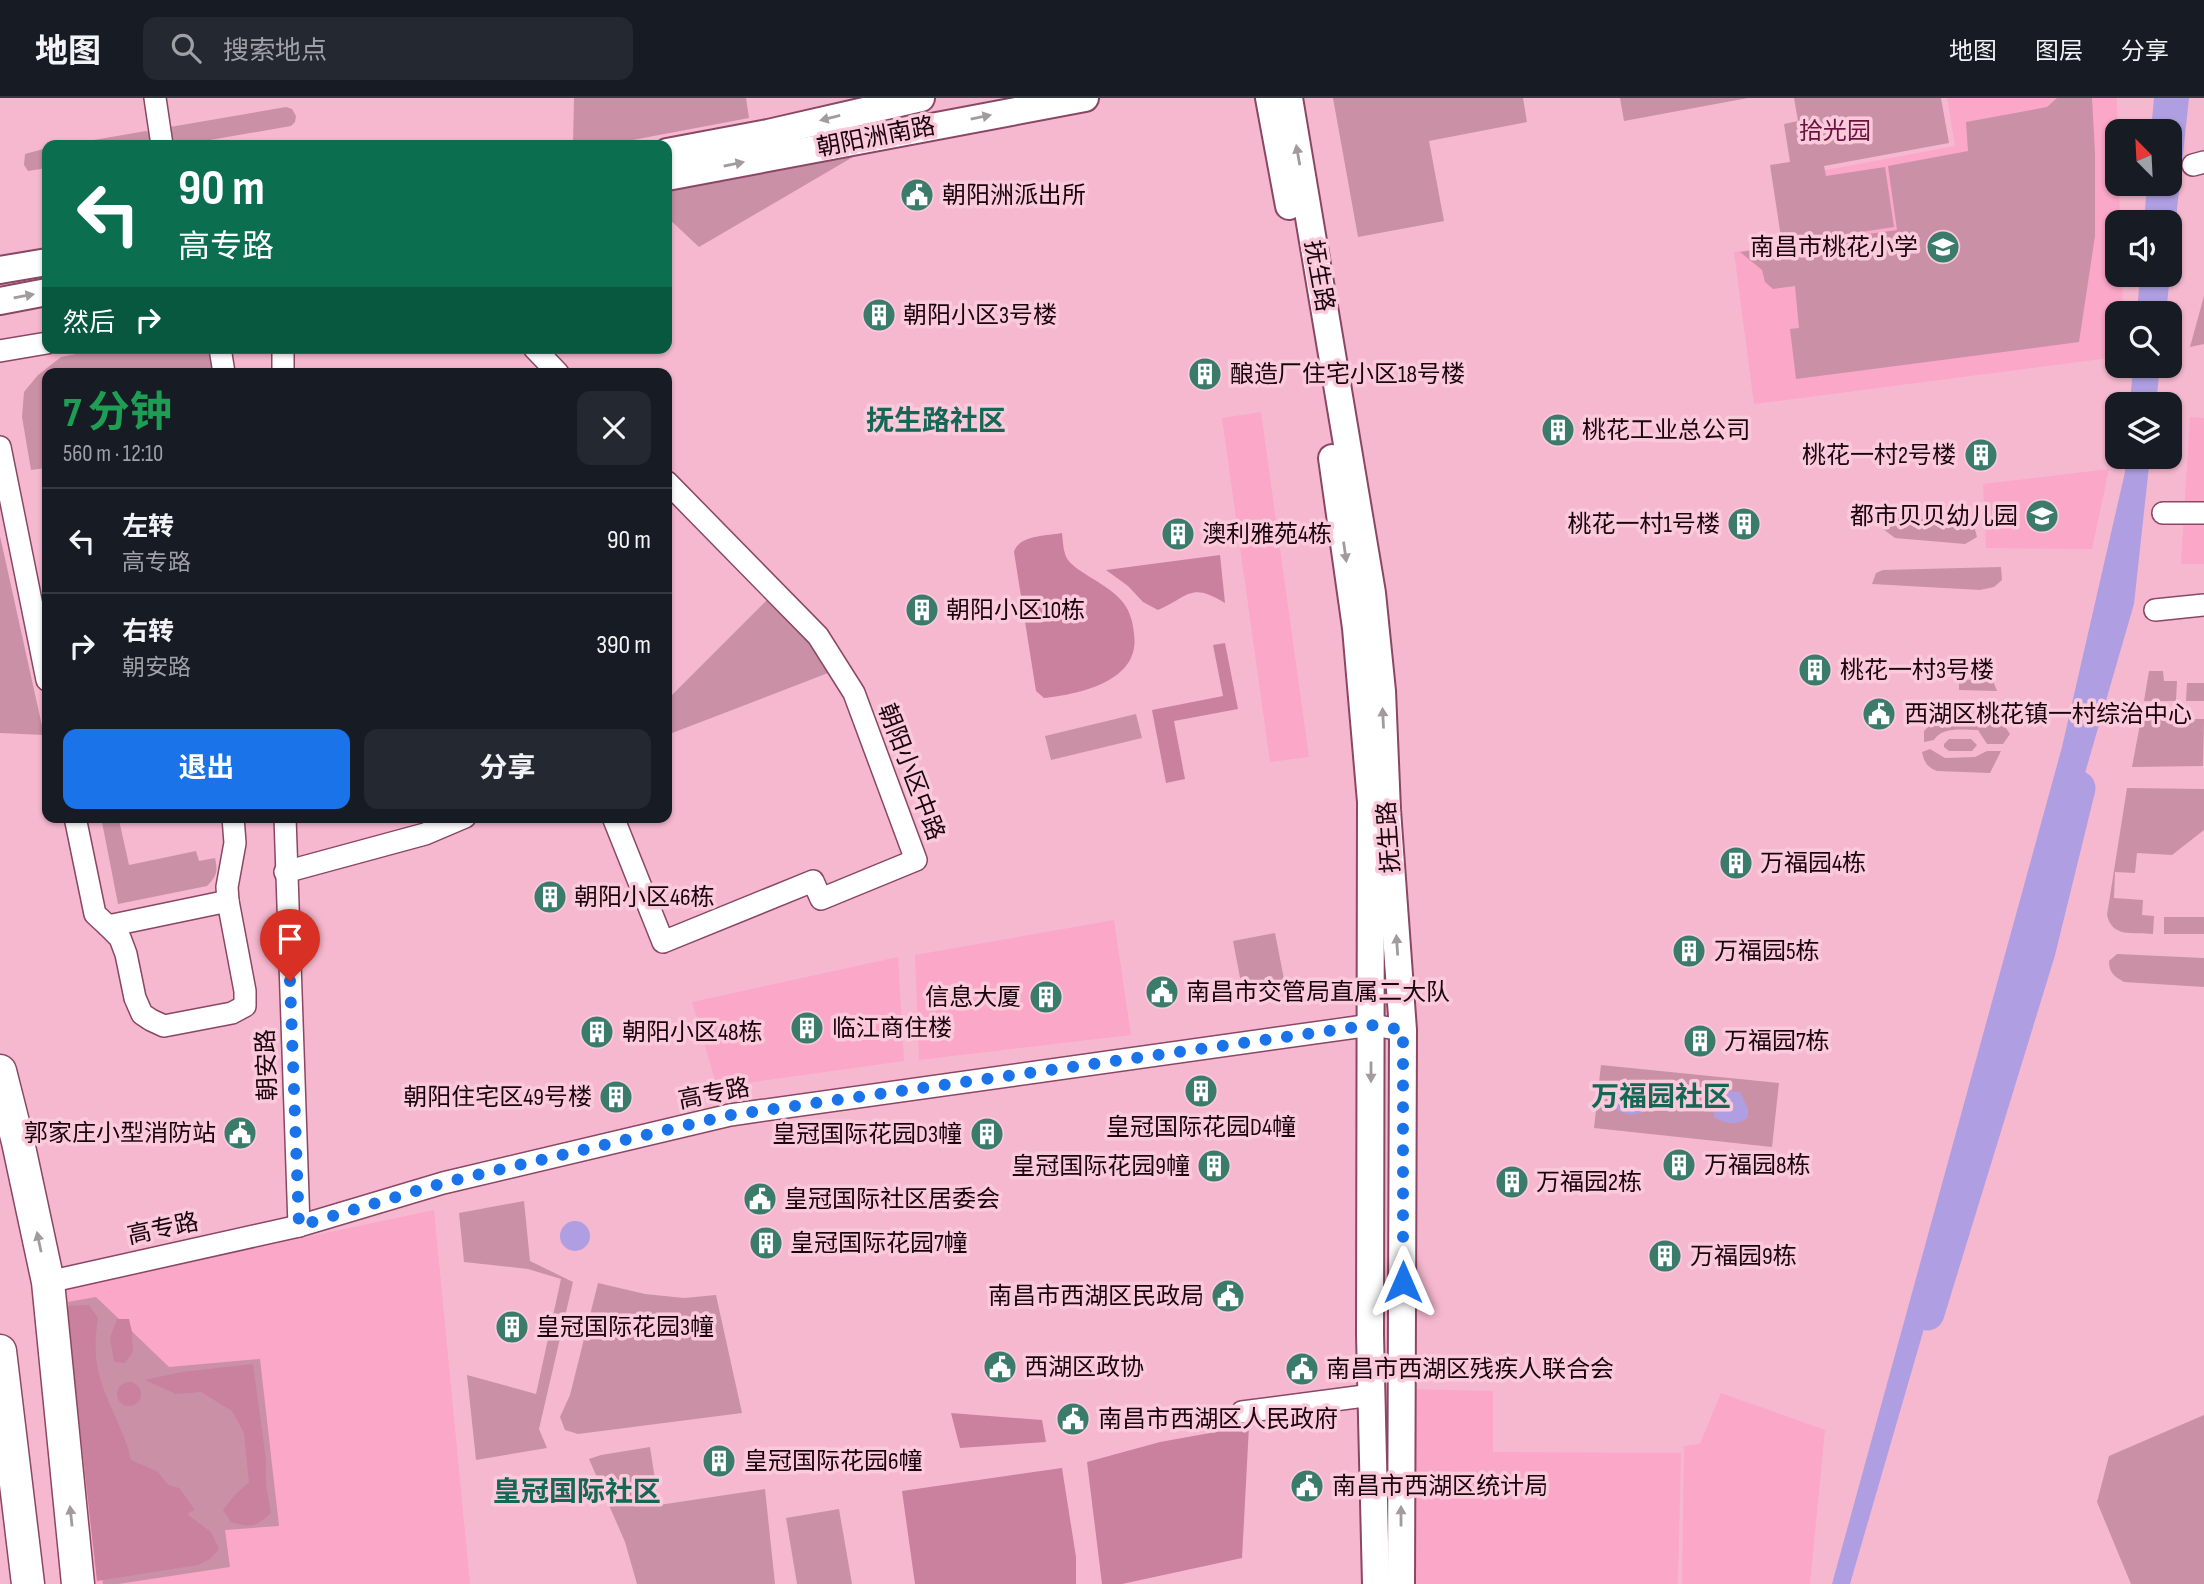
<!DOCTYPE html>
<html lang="zh">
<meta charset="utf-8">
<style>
:root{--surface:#171b24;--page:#242831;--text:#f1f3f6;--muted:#9ea1a6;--line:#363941;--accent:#1a73e8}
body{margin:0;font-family:"Sofia Sans Condensed","Noto Sans SC",sans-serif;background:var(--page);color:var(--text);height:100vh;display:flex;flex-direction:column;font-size:26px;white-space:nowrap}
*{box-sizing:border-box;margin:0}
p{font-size:23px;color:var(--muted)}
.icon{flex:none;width:38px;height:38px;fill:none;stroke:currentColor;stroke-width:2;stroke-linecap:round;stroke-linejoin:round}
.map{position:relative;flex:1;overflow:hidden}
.drawer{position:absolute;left:42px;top:270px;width:630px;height:455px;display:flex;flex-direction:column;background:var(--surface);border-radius:14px;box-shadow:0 2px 5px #0004}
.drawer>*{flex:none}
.banner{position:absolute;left:42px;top:42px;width:630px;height:214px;border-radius:14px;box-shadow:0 2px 5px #0004;background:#0b6e4f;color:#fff;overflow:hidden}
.needle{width:46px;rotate:336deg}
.buttons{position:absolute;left:2105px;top:21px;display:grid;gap:14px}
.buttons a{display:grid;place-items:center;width:77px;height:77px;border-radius:14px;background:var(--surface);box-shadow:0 2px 5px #0004;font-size:35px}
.pin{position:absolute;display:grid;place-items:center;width:60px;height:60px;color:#fff;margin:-72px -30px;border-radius:50% 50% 50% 0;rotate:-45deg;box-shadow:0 0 7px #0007}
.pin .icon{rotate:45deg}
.me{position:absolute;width:77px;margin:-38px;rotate:0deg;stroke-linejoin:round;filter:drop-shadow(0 0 5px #0008)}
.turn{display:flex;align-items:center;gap:24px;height:147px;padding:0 21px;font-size:32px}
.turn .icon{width:91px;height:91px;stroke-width:2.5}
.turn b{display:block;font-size:49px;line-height:60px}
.then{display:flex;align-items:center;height:66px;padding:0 21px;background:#0003;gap:14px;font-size:26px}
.round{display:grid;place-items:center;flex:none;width:74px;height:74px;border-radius:14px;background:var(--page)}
.summary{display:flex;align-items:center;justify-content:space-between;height:119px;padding:0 21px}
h1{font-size:42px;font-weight:700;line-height:52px;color:#1e9e55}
.button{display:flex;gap:14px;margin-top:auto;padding:14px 21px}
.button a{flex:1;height:80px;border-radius:14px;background:var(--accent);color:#fff;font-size:28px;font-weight:700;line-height:80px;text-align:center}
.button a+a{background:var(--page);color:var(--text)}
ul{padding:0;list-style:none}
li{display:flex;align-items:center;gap:21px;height:105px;padding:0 21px;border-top:2px solid var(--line)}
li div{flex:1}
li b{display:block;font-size:26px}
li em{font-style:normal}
header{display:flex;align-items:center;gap:42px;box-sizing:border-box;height:98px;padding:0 35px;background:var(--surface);border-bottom:2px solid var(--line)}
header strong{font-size:33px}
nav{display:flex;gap:38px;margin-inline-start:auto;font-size:24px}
.search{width:490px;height:63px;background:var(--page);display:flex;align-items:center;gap:18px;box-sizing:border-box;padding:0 24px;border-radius:14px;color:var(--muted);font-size:26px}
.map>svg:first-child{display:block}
.built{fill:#fba7c8}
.green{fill:#ca90a6}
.forest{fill:#ca819e}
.water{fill:#af9fe2}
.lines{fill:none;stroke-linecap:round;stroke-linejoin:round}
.river{stroke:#af9fe2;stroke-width:35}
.minor-casing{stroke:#8a4763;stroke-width:24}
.major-casing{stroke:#8a4763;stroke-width:30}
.highway-casing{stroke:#8a4763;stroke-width:35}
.minor{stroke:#fff;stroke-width:21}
.major{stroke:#fff;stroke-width:26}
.highway{stroke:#fff;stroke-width:32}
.oneway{fill:#a39a9e}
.route{stroke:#1a73e8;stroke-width:12;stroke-dasharray:0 21.6}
.labels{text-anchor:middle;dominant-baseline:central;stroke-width:7;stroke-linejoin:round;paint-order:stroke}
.park-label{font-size:24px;fill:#6a133f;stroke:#facadb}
.street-label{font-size:24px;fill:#1a030d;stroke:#facadb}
.poi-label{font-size:24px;fill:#1a030d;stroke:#facadb;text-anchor:start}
.quarter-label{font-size:28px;font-weight:bold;fill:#146655;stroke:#facadb}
</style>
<header>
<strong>地图</strong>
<div class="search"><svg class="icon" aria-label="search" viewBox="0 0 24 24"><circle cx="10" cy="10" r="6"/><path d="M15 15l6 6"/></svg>搜索地点</div>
<nav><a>地图</a><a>图层</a><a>分享</a></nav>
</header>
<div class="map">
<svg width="2204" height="1486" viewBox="0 0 2204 1486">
<rect width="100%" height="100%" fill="#f6b8cf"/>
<g class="built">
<path d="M1947 0H2117L2118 86H2119L2120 124H2118V177H2122L2123 215H2118L2117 259 1754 306 1734 154 1804 144 1794 78 1955 48Z"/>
<path d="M1261 314 1309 659 1270 664 1222 320Z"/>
<path d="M2190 319 2204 320V466H2181Z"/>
<path d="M2109 371 2092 451 1986 450 1983 386Z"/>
<path d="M1114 822 1131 937 919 962 915 857Z"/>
<path d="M898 859 904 963 717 989 692 904Z"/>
<path d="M434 1112 470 1486H95L63 1191Z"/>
<path d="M1408 1291 1493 1293V1354L1681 1355 1678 1486H1408Z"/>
<path d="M1721 1295 1825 1332 1810 1486H1682L1684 1348 1700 1346Z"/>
</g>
<g class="green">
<path d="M574 0H746L749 20 606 47H573Z"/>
<path d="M1333 0H1523L1527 24 1429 43 1444 123 1358 139Z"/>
<path d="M1620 0H1748L1624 23Z"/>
<path d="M1794 0H1941L1949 45 1824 68 1826 78 1885 69 1894 129 1782 146 1770 67 1790 64 1784 26 1798 23Z"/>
<path d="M2057 0H2092L2095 55V138L2079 244 1796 281 1790 231 1799 230 1795 188 1773 191 1765 184 1762 172 1740 154 1897 132 1888 68 1968 53 1966 24 2047 9Z"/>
<path d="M286 9 292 11 296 18 295 24 291 28 181 47H168L166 32 170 29Z"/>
<path d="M146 33 152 35 155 47H65Z"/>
<path d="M47 50V70L28 73 24 67 25 56Z"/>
<path d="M858 56 699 149 667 119V90Z"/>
<path d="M2204 198V246L2190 249Z"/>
<path d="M106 250H211L218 275H47V370L31 372 22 319 24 294 38 277 61 259Z"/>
<path d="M1888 420 1969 422 1974 428 1977 439 1965 446 1895 440 1883 431Z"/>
<path d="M0 438 44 637 0 635Z"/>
<path d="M2001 469 2002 482 1994 489 1980 492 1872 486 1876 475 1883 472Z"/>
<path d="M768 501 812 540 828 575 667 637V602Z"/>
<path d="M2149 573H2163L2164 583H2177L2176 603H2144Z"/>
<path d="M1959 581 1993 583 1997 593 1959 592Z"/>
<path d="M2187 585H2204V603H2186Z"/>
<path d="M1136 616 1142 640 1051 662 1045 638Z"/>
<path d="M1940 617 1999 620 2010 636 2003 646H1987L1978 632C1964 632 1942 628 1934 642L1924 644V633Z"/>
<path d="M2141 621H2204L2203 668 2132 669Z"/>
<path d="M1949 641H1971L1977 647 1972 653H1949L1944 649V646Z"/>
<path d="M1930 651 1945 660 1975 659 1987 653H2001L1990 675 1937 673C1927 669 1924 664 1922 654Z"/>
<path d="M2127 690 2204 691V732L2172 757 2137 755 2135 775 2115 774 2114 800 2143 802 2142 817 2154 818 2153 836C2133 834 2112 840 2107 817Z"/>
<path d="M101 719H131L119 722 129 767 196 753 199 763 215 760C218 773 217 778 207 788L118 806Z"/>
<rect x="2164" y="819" width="40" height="17"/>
<path d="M1275 835 1284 881 1242 890 1233 843Z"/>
<path d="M2117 856 2204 860V889L2124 884C2114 878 2109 875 2109 863Z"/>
<path d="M1601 967 1779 985 1772 1049 1594 1030Z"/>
<path d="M524 1103 530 1163 573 1184 539 1331 547 1350 476 1362 467 1277 536 1296 561 1181 528 1171 464 1164 459 1115Z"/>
<path d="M598 1185 645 1196 684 1200 716 1197 742 1315 578 1336 565 1332 560 1319 570 1297Z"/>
<path d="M96 1199 169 1269 260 1261 279 1428 225 1432 230 1469 118 1486H103L68 1204Z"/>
<path d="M2204 1317V1486H2131L2097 1404 2109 1358Z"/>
<path d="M650 1349 659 1407 765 1391 775 1486H637L625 1444 589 1361 601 1357Z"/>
<path d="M839 1411 852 1486H797L786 1420Z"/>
</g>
<g class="forest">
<path d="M1062 435C1063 443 1063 455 1068 462 1078 475 1107 486 1120 501 1129 510 1133 523 1134 536 1141 583 1080 596 1044 600L1036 593 1014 454C1019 437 1046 438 1062 435Z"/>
<path d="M1220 457 1225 505C1190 484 1190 498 1158 512L1143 504 1128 488 1106 472Z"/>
<path d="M1225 545 1238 611 1174 623 1185 681 1166 685 1152 612 1223 598 1213 547Z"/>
<path d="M89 1207 98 1220C95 1240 94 1260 100 1280 108 1308 125 1334 131 1362L158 1374 168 1387 179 1390 195 1412 187 1416 211 1434 219 1451 210 1461 198 1467 97 1483 66 1208Z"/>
<path d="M117 1221H129L132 1234 133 1254 125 1265 114 1264 110 1240Z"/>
<path d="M253 1266 266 1362V1388L271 1415C255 1429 251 1430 231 1424L223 1412 234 1398 249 1384 244 1335 232 1313 201 1294 176 1296 145 1282 182 1274Z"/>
<circle cx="129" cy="1296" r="12"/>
<path d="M951 1315 1042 1322 1046 1344 960 1350Z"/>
<path d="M1249 1328 1242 1460 1122 1486H1102L1087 1364 1160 1344Z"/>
<path d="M1062 1370 1076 1459V1486H915L902 1393Z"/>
</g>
<g class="water">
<path d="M2154 0H2189L2170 176V124H2144L2147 86H2170V33H2151Z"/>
<path d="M2140 177H2170L2166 215H2137Z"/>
<path d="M2133 268H2160L2156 306H2130Z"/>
<path d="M2126 359H2150L2134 506 1850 1486H1832L2062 649 2125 374Z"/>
<path d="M1625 984 1641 985 1649 993 1648 1012C1635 1018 1626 1019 1614 1009 1616 999 1623 994 1625 984Z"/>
<path d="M1724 993 1740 994 1748 1011V1020C1735 1028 1727 1026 1714 1019L1715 1001Z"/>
<circle cx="575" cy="1138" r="15"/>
</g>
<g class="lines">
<path class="river" d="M1927 1215 2038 853 2078 690"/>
<defs>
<g id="minor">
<path d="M155 0 162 47"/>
<path d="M2193 67 2204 64"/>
<path d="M220 250 224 275"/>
<path d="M283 250V275"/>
<path d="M534 250 558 275"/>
<path d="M0 253 47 245"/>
<path d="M0 349 47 582"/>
<path d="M2163 415H2204"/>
<path d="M2155 512 2204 507"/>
<path d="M75 719 95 816 108 828 228 803 227 789 235 745 233 719"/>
<path d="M285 719 299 1128"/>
<path d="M613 719 663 844 813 783 821 801 916 762 854 595 818 538 667 384"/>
<path d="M285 774 425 736 465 719"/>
<path d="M108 828 120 840 126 856 135 900 142 916 151 922 164 928 232 915 245 908V893L228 803"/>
<path d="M48 1184 299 1128 443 1085 730 1017 1371 927 1403 932"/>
<path d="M1242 1314 1372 1297"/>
</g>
<g id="major">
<path d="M1269 0 1289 108"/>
<path d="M1289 0 1372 495 1382 593 1387 712 1403 932 1401 1486"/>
<path d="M667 54 768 35 921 0"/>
<path d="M667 79 1085 0"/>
<path d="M0 172 47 164"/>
<path d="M0 203 47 194"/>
<path d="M1332 360 1356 530 1371 704 1370 1237 1376 1486"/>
</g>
<g id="highway">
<path d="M0 973 18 1044 48 1184 78 1486"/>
<path d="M0 1253 28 1486"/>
</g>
</defs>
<use href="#minor" class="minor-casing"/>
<use href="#major" class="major-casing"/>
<use href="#highway" class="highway-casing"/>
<use href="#minor" class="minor"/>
<use href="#major" class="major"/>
<use href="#highway" class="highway"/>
</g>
<defs><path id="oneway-solid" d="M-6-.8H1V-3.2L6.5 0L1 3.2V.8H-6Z" transform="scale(1.75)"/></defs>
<g class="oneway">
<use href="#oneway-solid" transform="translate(981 19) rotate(-11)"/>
<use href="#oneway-solid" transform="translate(830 20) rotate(166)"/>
<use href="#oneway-solid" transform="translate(1298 57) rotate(-100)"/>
<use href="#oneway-solid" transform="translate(734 66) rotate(-11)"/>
<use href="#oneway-solid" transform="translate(24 198) rotate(-10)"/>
<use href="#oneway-solid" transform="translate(1345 454) rotate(82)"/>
<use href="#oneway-solid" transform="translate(1383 620) rotate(-93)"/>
<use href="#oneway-solid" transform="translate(1397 847) rotate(-94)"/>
<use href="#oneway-solid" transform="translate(1371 974) rotate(90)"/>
<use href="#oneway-solid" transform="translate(39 1144) rotate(-102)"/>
<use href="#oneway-solid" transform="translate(71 1418) rotate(-96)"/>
<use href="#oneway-solid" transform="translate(1401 1418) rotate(-90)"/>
</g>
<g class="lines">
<path class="route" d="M290 883 299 1128 443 1085 730 1017 1371 927 1403 932V1184"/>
</g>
<defs>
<symbol id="civic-disc" viewBox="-11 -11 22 22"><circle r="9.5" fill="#3a7b6a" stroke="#facadb"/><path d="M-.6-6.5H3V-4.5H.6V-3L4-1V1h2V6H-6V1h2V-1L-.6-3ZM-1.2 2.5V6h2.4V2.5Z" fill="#fff"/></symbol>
<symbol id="school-disc" viewBox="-11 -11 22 22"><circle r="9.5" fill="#3a7b6a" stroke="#facadb"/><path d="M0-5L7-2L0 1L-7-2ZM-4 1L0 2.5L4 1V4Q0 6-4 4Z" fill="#fff"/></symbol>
<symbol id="building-disc" viewBox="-11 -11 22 22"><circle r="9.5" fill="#3a7b6a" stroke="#facadb"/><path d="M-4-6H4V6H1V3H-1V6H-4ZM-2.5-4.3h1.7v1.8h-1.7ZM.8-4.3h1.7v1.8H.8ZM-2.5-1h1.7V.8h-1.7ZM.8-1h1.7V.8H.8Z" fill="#fff"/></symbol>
</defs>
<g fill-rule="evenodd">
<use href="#civic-disc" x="898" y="78" width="38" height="38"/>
<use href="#school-disc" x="1924" y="130" width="38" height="38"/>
<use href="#building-disc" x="860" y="198" width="38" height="38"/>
<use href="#building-disc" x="1186" y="257" width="38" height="38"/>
<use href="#building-disc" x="1539" y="313" width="38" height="38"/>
<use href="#building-disc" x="1962" y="338" width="38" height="38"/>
<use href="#school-disc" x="2023" y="399" width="38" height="38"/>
<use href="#building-disc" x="1725" y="407" width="38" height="38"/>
<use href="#building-disc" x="1159" y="417" width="38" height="38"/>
<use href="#building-disc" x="903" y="493" width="38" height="38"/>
<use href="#building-disc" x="1796" y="553" width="38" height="38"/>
<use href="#civic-disc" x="1860" y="597" width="38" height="38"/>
<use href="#building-disc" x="1717" y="746" width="38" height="38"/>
<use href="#building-disc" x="531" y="780" width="38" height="38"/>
<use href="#building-disc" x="1670" y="834" width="38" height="38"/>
<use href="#civic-disc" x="1143" y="875" width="38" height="38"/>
<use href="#building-disc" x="1027" y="880" width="38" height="38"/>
<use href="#building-disc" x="788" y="911" width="38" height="38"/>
<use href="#building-disc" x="578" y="915" width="38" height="38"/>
<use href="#building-disc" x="1681" y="924" width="38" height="38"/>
<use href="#building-disc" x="1182" y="974" width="38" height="38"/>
<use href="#building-disc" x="597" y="980" width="38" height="38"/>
<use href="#civic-disc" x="221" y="1016" width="38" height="38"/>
<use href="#building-disc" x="968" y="1017" width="38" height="38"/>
<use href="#building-disc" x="1660" y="1048" width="38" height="38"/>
<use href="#building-disc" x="1195" y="1049" width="38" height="38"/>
<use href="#building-disc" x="1493" y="1065" width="38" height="38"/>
<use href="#civic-disc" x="741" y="1082" width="38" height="38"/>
<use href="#building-disc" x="747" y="1126" width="38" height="38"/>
<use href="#building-disc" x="1646" y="1139" width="38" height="38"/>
<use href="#civic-disc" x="1209" y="1179" width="38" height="38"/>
<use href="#building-disc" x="493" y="1210" width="38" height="38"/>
<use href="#civic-disc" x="981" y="1250" width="38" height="38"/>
<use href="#civic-disc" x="1283" y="1252" width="38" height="38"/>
<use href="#civic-disc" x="1054" y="1302" width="38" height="38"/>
<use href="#building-disc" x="700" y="1344" width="38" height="38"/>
<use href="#civic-disc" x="1288" y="1369" width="38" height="38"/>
</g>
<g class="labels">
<g class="park-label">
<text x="1835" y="33">拾光园</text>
</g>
<g class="street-label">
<text transform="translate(876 39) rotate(-11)">朝阳洲南路</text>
<text transform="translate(1319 178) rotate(80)">抚生路</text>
<text transform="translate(911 674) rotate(69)">朝阳小区中路</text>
<text transform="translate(1389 739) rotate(-94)">抚生路</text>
<text transform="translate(267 967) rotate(-92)">朝安路</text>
<text transform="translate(714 996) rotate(-11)">高专路</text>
<text transform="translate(163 1131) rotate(-12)">高专路</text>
</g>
<g class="poi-label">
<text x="942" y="97">朝阳洲派出所</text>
<text x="1918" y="149" text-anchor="end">南昌市桃花小学</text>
<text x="903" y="217">朝阳小区3号楼</text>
<text x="1230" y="276">酿造厂住宅小区18号楼</text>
<text x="1582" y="332">桃花工业总公司</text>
<text x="1956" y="357" text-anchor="end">桃花一村2号楼</text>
<text x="2018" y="418" text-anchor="end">都市贝贝幼儿园</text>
<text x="1720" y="426" text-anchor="end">桃花一村1号楼</text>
<text x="1202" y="436">澳利雅苑4栋</text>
<text x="946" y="512">朝阳小区10栋</text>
<text x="1840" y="572">桃花一村3号楼</text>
<text x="1904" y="616">西湖区桃花镇一村综治中心</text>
<text x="1760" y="765">万福园4栋</text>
<text x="574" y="799">朝阳小区46栋</text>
<text x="1714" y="853">万福园5栋</text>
<text x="1186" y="894">南昌市交管局直属二大队</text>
<text x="1021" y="899" text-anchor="end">信息大厦</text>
<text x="832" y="930">临江商住楼</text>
<text x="622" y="934">朝阳小区48栋</text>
<text x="1724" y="943">万福园7栋</text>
<text x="592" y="999" text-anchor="end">朝阳住宅区49号楼</text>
<text x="1201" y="1029" text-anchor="middle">皇冠国际花园D4幢</text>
<text x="216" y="1035" text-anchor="end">郭家庄小型消防站</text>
<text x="962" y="1036" text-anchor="end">皇冠国际花园D3幢</text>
<text x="1704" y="1067">万福园8栋</text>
<text x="1190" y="1068" text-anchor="end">皇冠国际花园9幢</text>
<text x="1536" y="1084">万福园2栋</text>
<text x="784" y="1101">皇冠国际社区居委会</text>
<text x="790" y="1145">皇冠国际花园7幢</text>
<text x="1690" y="1158">万福园9栋</text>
<text x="1204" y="1198" text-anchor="end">南昌市西湖区民政局</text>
<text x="536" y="1229">皇冠国际花园3幢</text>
<text x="1024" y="1269">西湖区政协</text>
<text x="1326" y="1271">南昌市西湖区残疾人联合会</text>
<text x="1098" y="1321">南昌市西湖区人民政府</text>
<text x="744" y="1363">皇冠国际花园6幢</text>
<text x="1332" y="1388">南昌市西湖区统计局</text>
</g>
<g class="quarter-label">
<text x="936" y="323">抚生路社区</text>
<text x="1661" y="999">万福园社区</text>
<text x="577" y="1394">皇冠国际社区</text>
</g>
</g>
</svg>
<div class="buttons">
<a><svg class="needle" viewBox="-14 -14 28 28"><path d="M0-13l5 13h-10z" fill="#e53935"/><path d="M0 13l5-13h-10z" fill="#9ea1a6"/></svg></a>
<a><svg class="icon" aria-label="sound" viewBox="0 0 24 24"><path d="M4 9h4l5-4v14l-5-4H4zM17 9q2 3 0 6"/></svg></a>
<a><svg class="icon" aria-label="search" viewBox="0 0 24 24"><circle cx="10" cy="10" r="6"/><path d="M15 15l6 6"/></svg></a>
<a><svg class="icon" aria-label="layers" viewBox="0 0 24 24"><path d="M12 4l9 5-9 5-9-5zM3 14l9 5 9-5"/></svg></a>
</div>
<div class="pin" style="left:290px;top:883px;background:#d93025"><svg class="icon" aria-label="arrive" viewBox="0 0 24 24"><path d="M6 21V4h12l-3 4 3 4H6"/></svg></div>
<svg class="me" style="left:1403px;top:1184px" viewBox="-20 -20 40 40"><path d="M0-17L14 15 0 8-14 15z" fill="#1a73e8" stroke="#fff" stroke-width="4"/></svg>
<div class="banner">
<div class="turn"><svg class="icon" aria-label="left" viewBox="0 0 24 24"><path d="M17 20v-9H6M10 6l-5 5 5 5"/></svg><div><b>90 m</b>高专路</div></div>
<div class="then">然后<svg class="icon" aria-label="right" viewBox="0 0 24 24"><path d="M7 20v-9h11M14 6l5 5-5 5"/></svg></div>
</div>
<section class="drawer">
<div class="summary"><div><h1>7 分钟</h1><p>560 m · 12:10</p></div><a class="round"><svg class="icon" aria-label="close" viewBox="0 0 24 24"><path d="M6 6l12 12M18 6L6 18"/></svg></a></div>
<ul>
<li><svg class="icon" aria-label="left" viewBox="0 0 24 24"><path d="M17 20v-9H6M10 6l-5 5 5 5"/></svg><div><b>左转</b><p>高专路</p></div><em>90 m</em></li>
<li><svg class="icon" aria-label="right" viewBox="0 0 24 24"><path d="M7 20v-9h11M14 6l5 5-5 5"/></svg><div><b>右转</b><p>朝安路</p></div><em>390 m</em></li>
</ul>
<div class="button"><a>退出</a><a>分享</a></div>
</section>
</div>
